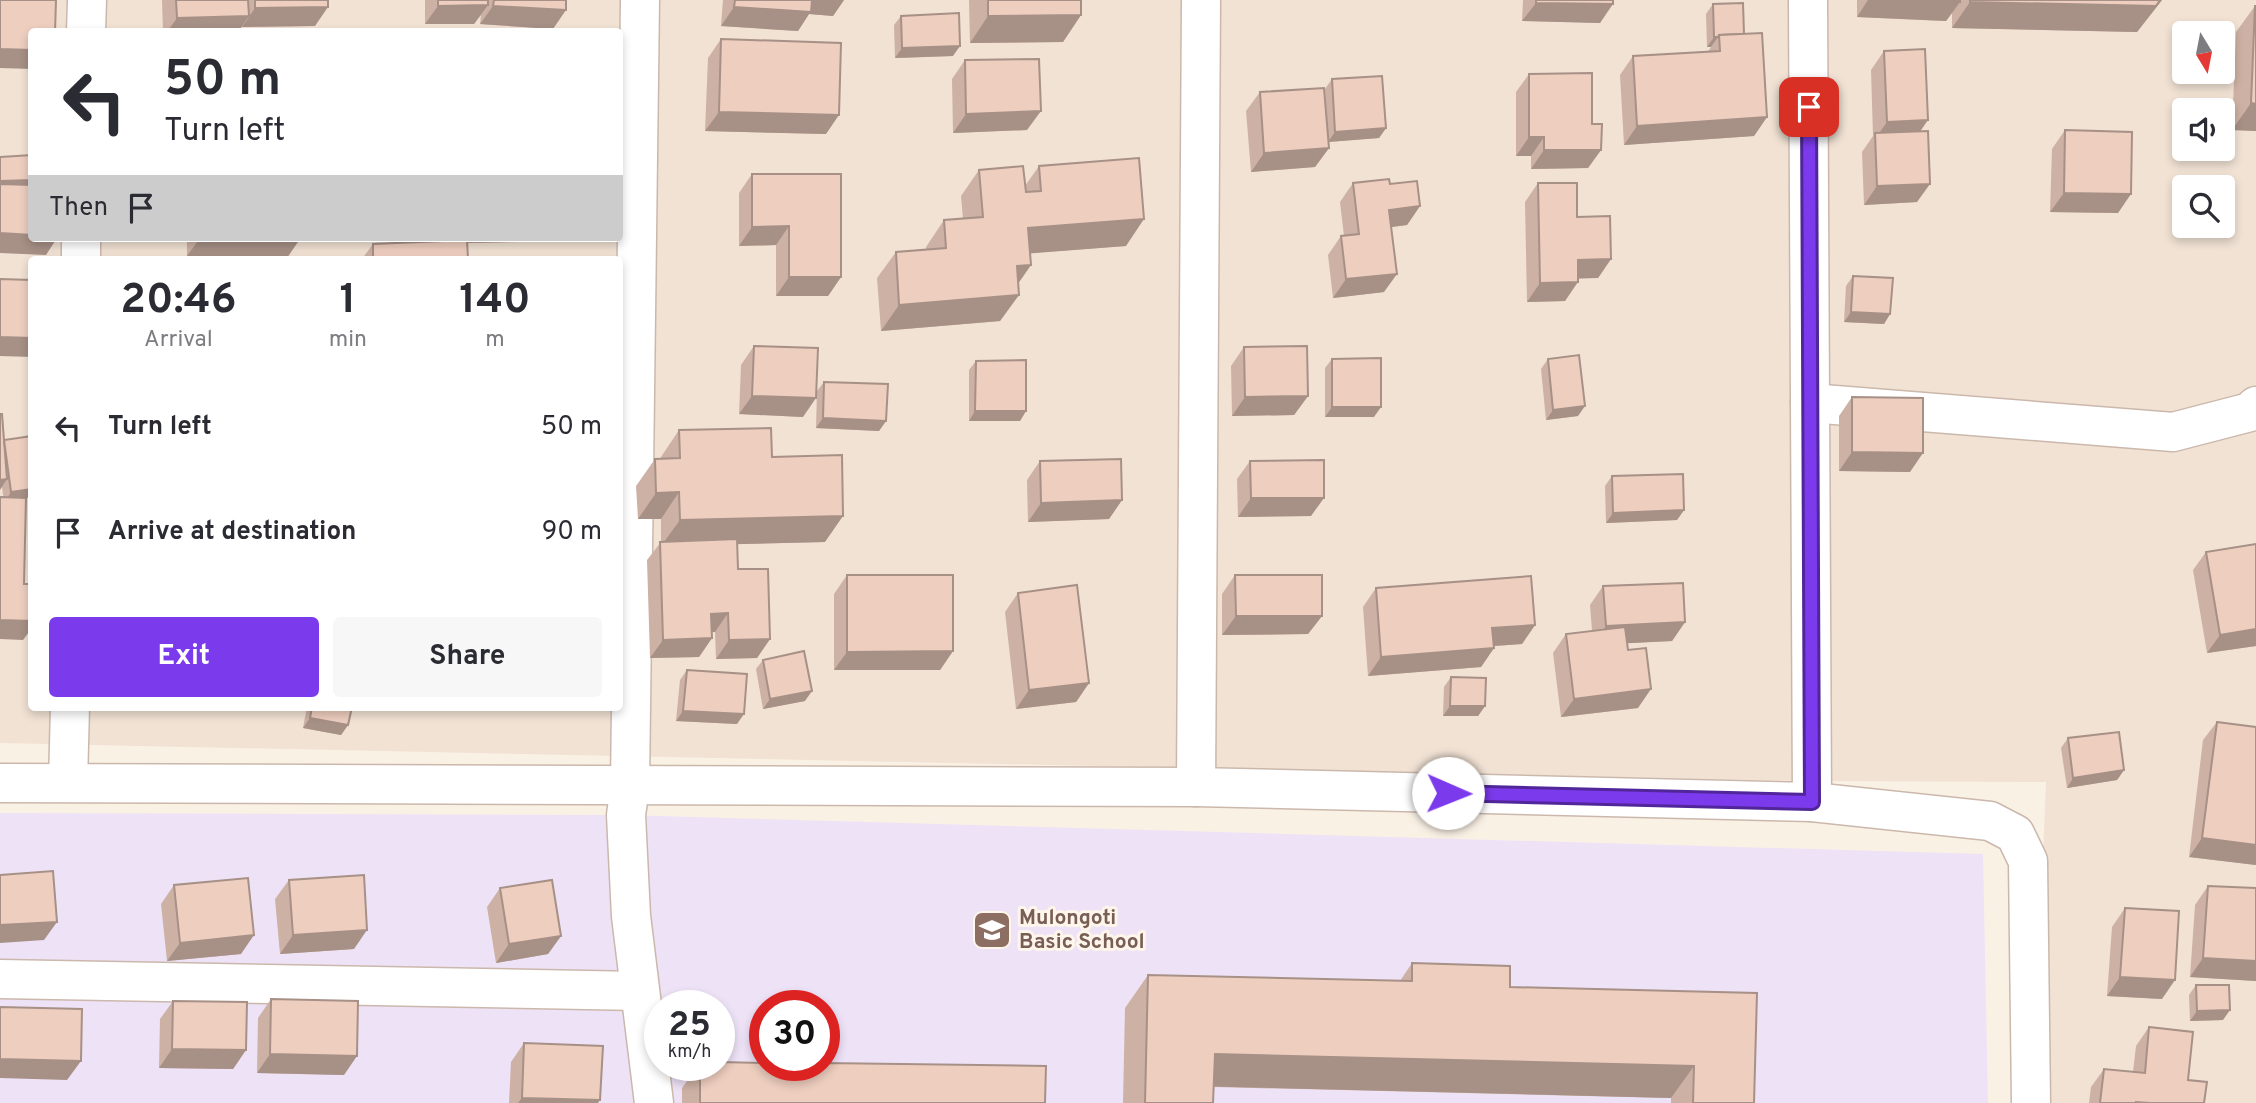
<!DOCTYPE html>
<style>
:root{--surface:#fff;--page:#f7f7f7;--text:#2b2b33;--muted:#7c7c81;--accent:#7c3aed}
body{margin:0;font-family:Overpass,sans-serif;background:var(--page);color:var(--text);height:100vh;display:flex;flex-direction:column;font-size:26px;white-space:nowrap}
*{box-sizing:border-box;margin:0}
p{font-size:23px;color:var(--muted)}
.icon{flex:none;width:38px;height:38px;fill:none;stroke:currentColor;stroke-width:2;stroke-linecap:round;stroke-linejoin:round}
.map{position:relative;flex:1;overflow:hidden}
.sheet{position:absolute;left:28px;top:256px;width:595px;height:455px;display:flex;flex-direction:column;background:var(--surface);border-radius:7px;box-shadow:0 4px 10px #0003}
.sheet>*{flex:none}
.hud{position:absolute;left:28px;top:28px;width:595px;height:214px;border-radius:7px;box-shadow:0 4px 10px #0003;background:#fff;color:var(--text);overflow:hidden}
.needle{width:46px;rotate:170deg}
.buttons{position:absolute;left:2172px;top:21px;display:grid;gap:14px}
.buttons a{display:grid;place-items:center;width:63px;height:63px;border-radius:7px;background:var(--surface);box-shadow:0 4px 10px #0003;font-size:35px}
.speed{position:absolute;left:644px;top:990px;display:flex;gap:14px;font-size:35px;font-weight:700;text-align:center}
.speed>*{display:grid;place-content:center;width:91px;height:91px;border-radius:50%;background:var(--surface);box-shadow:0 4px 10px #0003;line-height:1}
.speed small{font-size:18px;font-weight:400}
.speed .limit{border:10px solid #d22;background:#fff;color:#111}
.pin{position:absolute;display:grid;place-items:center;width:60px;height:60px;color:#fff;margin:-30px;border-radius:14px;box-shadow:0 4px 10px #0006}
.me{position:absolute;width:77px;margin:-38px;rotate:91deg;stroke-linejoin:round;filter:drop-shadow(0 0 5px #0008)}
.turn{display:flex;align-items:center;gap:24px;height:147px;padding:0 21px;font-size:32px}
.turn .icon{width:91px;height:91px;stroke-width:2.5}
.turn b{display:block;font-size:49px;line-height:60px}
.then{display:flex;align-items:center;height:66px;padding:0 21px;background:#0003;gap:14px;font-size:26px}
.eta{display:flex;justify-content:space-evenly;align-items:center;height:119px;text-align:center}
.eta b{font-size:42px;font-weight:700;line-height:49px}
.action{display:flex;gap:14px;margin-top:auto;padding:14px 21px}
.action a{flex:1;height:80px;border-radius:7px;background:var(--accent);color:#fff;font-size:28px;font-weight:700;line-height:80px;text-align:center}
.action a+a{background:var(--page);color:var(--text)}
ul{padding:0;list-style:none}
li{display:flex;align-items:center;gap:21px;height:105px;padding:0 21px}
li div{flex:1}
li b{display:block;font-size:26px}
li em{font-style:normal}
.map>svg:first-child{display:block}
.residential{fill:#f1e2d4;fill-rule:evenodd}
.education{fill:#eee2f7;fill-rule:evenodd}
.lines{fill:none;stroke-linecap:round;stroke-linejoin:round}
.minor-casing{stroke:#cbb8ac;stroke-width:41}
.minor{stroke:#fff;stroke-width:38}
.wall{fill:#cdb1a4}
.shaded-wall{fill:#a79086}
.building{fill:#eecebf;stroke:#a79086;stroke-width:2}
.route-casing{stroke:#51269a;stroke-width:18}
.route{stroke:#7c3aed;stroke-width:12}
.labels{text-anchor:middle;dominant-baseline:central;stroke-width:6;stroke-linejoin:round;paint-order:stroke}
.education-label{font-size:21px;font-weight:bold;fill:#785e54;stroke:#fef5eb;text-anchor:start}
</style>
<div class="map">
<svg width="2256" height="1103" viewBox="0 0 2256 1103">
<rect width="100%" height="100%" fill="#faf1e5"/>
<path class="residential" d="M0 0H2256V1103H2033L2046 782 1808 781 0 743ZM32 32H620V238H32ZM2184 33H2222V72H2184ZM2184 110H2222V149H2184ZM2184 187H2222V226H2184ZM32 259H620V707H32Z"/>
<path class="education" d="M0 813 624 815 1983 854 1988 1103H0ZM660 1006H719V1066H660ZM765 1006H824V1066H765Z"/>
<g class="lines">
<defs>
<g id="minor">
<path d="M640 0 630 786 626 815 631 916 654 1103"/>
<path d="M1808 0 1812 802"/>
<path d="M86 32 87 0"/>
<path d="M81 259V238"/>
<path d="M1810 403 2173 432 2250 412 2256 406"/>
<path d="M68 782 70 707"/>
<path d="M0 783 1196 787 1812 802 1990 821 2015 834 2028 861 2031 1103"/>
<path d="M1196 787 1201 0"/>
<path d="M0 979 639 991"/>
</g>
</defs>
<use href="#minor" class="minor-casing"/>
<use href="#minor" class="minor"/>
</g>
<g class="wall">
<path d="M162 0H328L315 26 242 27V25L238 32H163Z"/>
<path d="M425 0H566L553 29 480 24 481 15 474 24H425Z"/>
<path d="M723 0H844L833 16 809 14 798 31 721 26Z"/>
<path d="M969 0H1081V15L1063 42 970 43Z"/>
<path d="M1523 0H1613L1600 23 1522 21Z"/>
<path d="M1857 0H2162L2137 32 1952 28V13L1946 21 1857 17Z"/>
<path d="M1713 4 1744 34 1767 117 1754 136 1624 145 1620 75 1633 56 1708 52 1711 47H1707L1706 14Z"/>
<path d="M2255 6 2256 131 2232 130 2236 32Z"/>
<path d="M901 16 953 56 895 58 894 25Z"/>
<path d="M721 39 826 134 705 131 708 58Z"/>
<path d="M1884 51 1920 131 1917 202 1864 205 1862 152 1873 136 1871 70Z"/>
<path d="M965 60 1027 130 953 133 952 79Z"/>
<path d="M1529 74 1592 124 1601 150 1588 168 1531 169V156H1516V92Z"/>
<path d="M1332 79 1386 128 1379 138 1328 142 1325 89Z"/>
<path d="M1260 92 1329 148 1315 167 1251 172 1246 111Z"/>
<path d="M2065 130 2118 213 2050 212 2052 149Z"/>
<path d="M1039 166 1126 246 1030 253 1018 284 1019 295 1000 321 881 331 877 278 896 252 926 249V247L944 220 963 219 961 196 979 170 1025 186Z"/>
<path d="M752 174 841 277 828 296H776V245L739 246V193Z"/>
<path d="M1353 183 1390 184 1420 206 1407 225 1391 227 1384 292 1333 298 1328 255 1341 236H1344L1340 202Z"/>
<path d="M1538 183 1577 217 1611 259 1598 278H1578L1565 301 1527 302 1525 202Z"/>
<path d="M187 238H300L285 259H242L243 257 187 256Z"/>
<path d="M419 238H570L568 241 467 243 468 259H362L373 244 420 242Z"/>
<path d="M1853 276 1890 314 1884 324 1844 322 1846 286Z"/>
<path d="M754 346 803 417 739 414 741 365Z"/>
<path d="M1244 347 1308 396 1294 415 1232 416 1231 366Z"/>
<path d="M1332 359 1374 417H1325V368Z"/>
<path d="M1548 359 1578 416 1546 420 1541 369Z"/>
<path d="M976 361 1026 411 1020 421H969V370Z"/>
<path d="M824 382 886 421 879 431 816 428 817 391Z"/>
<path d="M1852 397 1910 472 1839 471V416Z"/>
<path d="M679 430 772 457 825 542 737 544 738 569 770 639 757 658 716 659 715 632H712V638L699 657 650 658 647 560 661 542V519H638L636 486 655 459H661V457Z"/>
<path d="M4 440 26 498 23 640 2 487Z"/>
<path d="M1040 461 1122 500 1109 519 1028 522 1027 480Z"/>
<path d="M1250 461 1311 516 1238 517 1237 479Z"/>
<path d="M1612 476 1684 510 1677 520 1606 523 1605 486Z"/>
<path d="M2256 544V646L2207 653 2193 570 2206 552Z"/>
<path d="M847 575 953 651 940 670H834V594Z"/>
<path d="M1235 575 1322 616 1308 634 1222 635V594Z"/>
<path d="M1603 586 1685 622 1672 641 1627 643 1638 708 1561 717 1553 653 1566 634 1592 631 1590 605Z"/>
<path d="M1376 588 1535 625 1522 644 1494 646V648L1481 667 1368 676 1363 607Z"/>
<path d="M1018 593 1089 683 1076 702 1016 709 1005 612Z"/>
<path d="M763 660 805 701 763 709 756 669Z"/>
<path d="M687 670 737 724 676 721 680 680Z"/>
<path d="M1451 677 1485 706 1478 716H1443L1444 687Z"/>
<path d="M307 707H352L348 725 341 735 303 728Z"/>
<path d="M2217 722 2256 727V865L2189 857 2203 740Z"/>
<path d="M2068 738 2124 770 2117 780 2067 788 2061 748Z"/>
<path d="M289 880 354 949 280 954 275 899Z"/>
<path d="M174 885 241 954 167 961 161 904Z"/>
<path d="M2208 886 2256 888V981L2190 977 2195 905Z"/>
<path d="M500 888 561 936 548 954 496 963 487 907Z"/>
<path d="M2125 908 2162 999 2107 996 2112 927Z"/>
<path d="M1412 963 1510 987 1757 993 1754 1103H1671V1098L1214 1087 1213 1103H1123L1125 1008 1148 975 1400 981Z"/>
<path d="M2196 985 2223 1020 2190 1021 2189 995Z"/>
<path d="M271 999 344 1075 257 1073 258 1018Z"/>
<path d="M173 1001 246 1050 233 1069 159 1068 160 1019Z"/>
<path d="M2149 1027 2204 1103H2089L2091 1087 2104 1069 2133 1072 2136 1046Z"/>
<path d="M524 1043 598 1103H509L511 1062Z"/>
<path d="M698 1066H719L1045 1103H682V1088Z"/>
</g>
<g class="shaded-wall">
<path d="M808 0H844L833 16 809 14 798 31 721 26 734 7Z"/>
<path d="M1868 0H1917L1960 2 1946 21 1857 17Z"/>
<path d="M2162 0 2137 32 1952 28 1970 2Z"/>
<path d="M1536 3 1613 4 1600 23 1522 21Z"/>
<path d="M488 5 474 24H425L438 6Z"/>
<path d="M493 6 566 10 553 29 480 24Z"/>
<path d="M328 7 315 26 242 27 255 8Z"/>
<path d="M1081 15 1063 42 970 43 988 16Z"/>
<path d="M249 16 238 32H167L177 18Z"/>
<path d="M1714 37H1718L1711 47H1707Z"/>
<path d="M960 46 953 56 895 58 902 48Z"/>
<path d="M0 49 32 50V69L0 68Z"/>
<path d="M2251 103 2256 104V131L2232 130Z"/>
<path d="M1041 111 1027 130 953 133 966 114Z"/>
<path d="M719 112 839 115 826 134 705 131Z"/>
<path d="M1767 117 1754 136 1624 145 1637 126Z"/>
<path d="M1928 120 1915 139H1875L1887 122Z"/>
<path d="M1386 128 1379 138 1328 142 1335 132Z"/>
<path d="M1529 137H1544L1531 156H1516Z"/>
<path d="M1329 148 1315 167 1251 172 1264 153Z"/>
<path d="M1544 150H1601L1588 168 1531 169Z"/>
<path d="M32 180V189L0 191V181Z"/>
<path d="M1930 184 1917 202 1864 205 1877 186Z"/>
<path d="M2064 193 2131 194 2118 213 2050 212Z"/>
<path d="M1420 206 1407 225 1376 229 1389 210Z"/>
<path d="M1144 219 1126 246 1010 255 1028 228Z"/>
<path d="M789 226 776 245 739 246 752 227Z"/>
<path d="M0 233 32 235V238H57L46 255 0 253Z"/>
<path d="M200 238H232L300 239 287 258 187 256Z"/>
<path d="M427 238H570L568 241 450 243 420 248Z"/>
<path d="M1611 259 1598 278 1565 279 1578 260Z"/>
<path d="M1031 265 1013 291 1017 266Z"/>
<path d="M1397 274 1384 292 1333 298 1346 279Z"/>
<path d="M789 277H841L828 296H776Z"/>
<path d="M1578 282 1565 301 1527 302 1540 283Z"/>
<path d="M1019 295 1000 321 881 331 899 305Z"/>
<path d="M1851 312 1890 314 1884 324 1844 322Z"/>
<path d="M0 337 32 338V357L0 356Z"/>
<path d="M752 396 816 398 803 417 739 414Z"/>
<path d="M1308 396 1294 415 1232 416 1245 397Z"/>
<path d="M1585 406 1578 416 1546 420 1553 410Z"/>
<path d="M1332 407H1381L1374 417H1325Z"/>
<path d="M975 411H1026L1020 421H969Z"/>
<path d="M823 418 886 421 879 431 816 428Z"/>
<path d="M1852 452 1923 453 1910 472 1839 471Z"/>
<path d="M7 479 0 490V480Z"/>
<path d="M32 489V497L5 502 11 492Z"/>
<path d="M679 492 661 519H638L656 493Z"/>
<path d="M1251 498H1324L1311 516 1238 517Z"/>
<path d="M1122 500 1109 519 1028 522 1041 503Z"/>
<path d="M1684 510 1677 520 1606 523 1613 513Z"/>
<path d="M843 516 825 542 661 546 680 520Z"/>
<path d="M728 613 715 632 698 633 711 614Z"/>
<path d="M1236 616H1322L1308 634 1222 635Z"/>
<path d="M0 620 32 621V628L23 640 0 639Z"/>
<path d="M1685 622 1672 641 1593 645 1606 626Z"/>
<path d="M1535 625 1522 644 1479 647 1492 628Z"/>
<path d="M2256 629V646L2207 653 2220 635Z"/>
<path d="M712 638 699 657 650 658 663 640Z"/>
<path d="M770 639 757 658 716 659 729 640Z"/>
<path d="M1494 648 1481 667 1368 676 1381 657Z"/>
<path d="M953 651 940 670H834L847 652Z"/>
<path d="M1089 683 1076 702 1016 709 1029 690Z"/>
<path d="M1651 689 1638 708 1561 717 1574 699Z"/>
<path d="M812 691 805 701 763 709 770 699Z"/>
<path d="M1450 706H1485L1478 716H1443Z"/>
<path d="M683 711 744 714 737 724 676 721Z"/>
<path d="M310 718 348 725 341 735 303 728Z"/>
<path d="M2124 770 2117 780 2067 788 2073 778Z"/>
<path d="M2202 838 2256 845V865L2189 857Z"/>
<path d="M57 922 44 940 0 943V925Z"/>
<path d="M367 930 354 949 280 954 293 935Z"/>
<path d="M254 935 241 954 167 961 180 943Z"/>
<path d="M561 936 548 954 496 963 509 944Z"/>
<path d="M2203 958 2256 961V981L2190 977Z"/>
<path d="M2120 977 2175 980 2162 999 2107 996Z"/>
<path d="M2230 1010 2223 1020 2190 1021 2197 1011Z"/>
<path d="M172 1049 246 1050 233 1069 159 1068Z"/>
<path d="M270 1054 357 1056 344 1075 257 1073Z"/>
<path d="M1215 1054 1694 1066 1671 1098 1192 1086Z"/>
<path d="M0 1059 81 1061 67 1080 0 1078Z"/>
<path d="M522 1098 600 1100 598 1103H518Z"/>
</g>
<g class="building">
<path d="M0 0H56L55 32H32V50L0 49Z"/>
<path d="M176 0H248L249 16 177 18Z"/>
<path d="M255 0H328V7L255 8Z"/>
<path d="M438 0H488V5L438 6Z"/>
<path d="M494 0H566V10L493 6Z"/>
<path d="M735 0H812L811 12 734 7Z"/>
<path d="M988 0H1081V15L988 16Z"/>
<path d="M1536 0H1613V4L1536 3Z"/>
<path d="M1917 0H1960V2Z"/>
<path d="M1970 0H2160L2156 6 1970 2Z"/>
<path d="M1743 3 1744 34 1719 35 1718 37H1714L1713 4Z"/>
<path d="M2255 6H2256V104L2251 103Z"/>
<path d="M959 13 960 46 902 48 901 16Z"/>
<path d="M1762 33 1767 117 1637 126 1633 56 1720 51 1719 35Z"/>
<path d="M721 39 841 43 839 115 719 112Z"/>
<path d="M1925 49 1928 120 1887 122 1884 51Z"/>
<path d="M1039 59 1041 111 966 114 965 60Z"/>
<path d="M1592 73V124H1602L1601 150H1544V137H1529V74Z"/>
<path d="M1382 76 1386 128 1335 132 1332 79Z"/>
<path d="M1324 88 1329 148 1264 153 1260 92Z"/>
<path d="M2065 130 2132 132 2131 194 2064 193Z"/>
<path d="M1928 131 1930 184 1877 186 1875 133Z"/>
<path d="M32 155V180L0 181V157Z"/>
<path d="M1139 158 1144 219 1028 228 1031 265 1017 266 1019 295 899 305 896 252 946 248 944 220 983 217 979 170 1023 166 1026 192 1041 191 1039 166Z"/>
<path d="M752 174H841V277H789V226L752 227Z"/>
<path d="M1389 179 1390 184 1417 181 1420 206 1389 210 1397 274 1346 279 1341 236 1359 234 1353 183Z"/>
<path d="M1538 183H1577V217L1610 216 1611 259 1578 260V282L1540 283Z"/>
<path d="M0 184 32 185V235L0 233Z"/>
<path d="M232 238H300V239Z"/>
<path d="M467 240 468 259H373V244Z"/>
<path d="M285 255V259H244V257Z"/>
<path d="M1853 276 1893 278 1890 314 1851 312Z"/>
<path d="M0 279 32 280V338L0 337Z"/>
<path d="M754 346 818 348 816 398 752 396Z"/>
<path d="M1307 346 1308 396 1245 397 1244 347Z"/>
<path d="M1579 355 1585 406 1553 410 1548 359Z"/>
<path d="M1381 358V407H1332V359Z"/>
<path d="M1026 360V411H975L976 361Z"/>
<path d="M824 382 888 384 886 421 823 418Z"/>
<path d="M1852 397 1923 398V453L1852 452Z"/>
<path d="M0 414H2L7 479 0 480Z"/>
<path d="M771 428 772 457 842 455 843 516 680 520 679 492 656 493 655 459 680 458 679 430Z"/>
<path d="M32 436V489L11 492 4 440Z"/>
<path d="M1121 459 1122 500 1041 503 1040 461Z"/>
<path d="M1324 460V498H1251L1250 461Z"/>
<path d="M1683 474 1684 510 1613 513 1612 476Z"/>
<path d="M0 497 26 498 24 584H32V621L0 620Z"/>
<path d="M737 539 738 569H768L770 639 729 640 728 613 711 614 712 638 663 640 660 542Z"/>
<path d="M2256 544V629L2220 635 2206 552Z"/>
<path d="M847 575H953V651L847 652Z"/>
<path d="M1235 575H1322V616H1236Z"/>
<path d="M1531 576 1535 625 1492 628 1494 648 1381 657 1376 588Z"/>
<path d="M1683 583 1685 622 1606 626 1603 586Z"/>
<path d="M1077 585 1089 683 1029 690 1018 593Z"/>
<path d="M1625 627 1628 650 1646 648 1651 689 1574 699 1566 634Z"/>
<path d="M804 651 812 691 770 699 763 660Z"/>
<path d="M687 670 747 674 744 714 683 711Z"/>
<path d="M1451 677 1486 678 1485 706H1450Z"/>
<path d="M312 707H352L348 725 310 718Z"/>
<path d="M2217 722 2256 727V845L2202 838Z"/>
<path d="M2119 732 2124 770 2073 778 2068 738Z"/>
<path d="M53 871 57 922 0 925V875Z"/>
<path d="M364 875 367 930 293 935 289 880Z"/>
<path d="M248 878 254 935 180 943 174 885Z"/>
<path d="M552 880 561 936 509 944 500 888Z"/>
<path d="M2208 886 2256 888V961L2203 958Z"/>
<path d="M2125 908 2179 911 2175 980 2120 977Z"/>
<path d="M1412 963 1510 966V987L1757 993 1754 1103H1693L1694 1066 1215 1054 1213 1103H1145L1148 975 1412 981Z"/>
<path d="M2196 985H2229L2230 1010 2197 1011Z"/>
<path d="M271 999 358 1001 357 1056 270 1054Z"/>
<path d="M173 1001 247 1002 246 1050 172 1049Z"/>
<path d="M0 1007 82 1009 81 1061 0 1059Z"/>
<path d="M2149 1027 2193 1032 2188 1080 2207 1082 2204 1103H2150L2136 1102V1103H2100L2104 1069 2145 1073Z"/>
<path d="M524 1043 603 1046 600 1100 522 1098Z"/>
<path d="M719 1062 765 1063V1066H824V1063L1046 1066 1045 1103H700V1066H719Z"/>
</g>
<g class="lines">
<defs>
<path id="route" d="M1448 793 1812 802 1809 107"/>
</defs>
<use href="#route" class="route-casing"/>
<use href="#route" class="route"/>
</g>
<defs>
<symbol id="school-square" viewBox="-11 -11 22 22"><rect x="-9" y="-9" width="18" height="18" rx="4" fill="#8d6e63" stroke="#fef5eb"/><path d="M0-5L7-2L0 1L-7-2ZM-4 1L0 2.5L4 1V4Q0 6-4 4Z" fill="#fff"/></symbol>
</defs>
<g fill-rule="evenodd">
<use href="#school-square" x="970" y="908" width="44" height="44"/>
</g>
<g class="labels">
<g class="education-label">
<text x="1019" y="918">Mulongoti<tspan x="1019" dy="24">Basic School</tspan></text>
</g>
</g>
</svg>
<div class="buttons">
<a><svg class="needle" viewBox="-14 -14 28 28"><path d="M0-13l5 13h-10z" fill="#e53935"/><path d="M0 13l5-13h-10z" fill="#7c7c81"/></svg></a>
<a><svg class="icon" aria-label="sound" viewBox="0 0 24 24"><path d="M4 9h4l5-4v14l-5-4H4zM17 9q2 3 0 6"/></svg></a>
<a><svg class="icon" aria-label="search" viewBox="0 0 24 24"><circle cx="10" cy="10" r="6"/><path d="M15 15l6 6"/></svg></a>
</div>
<div class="speed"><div>25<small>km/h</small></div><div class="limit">30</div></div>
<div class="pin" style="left:1809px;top:107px;background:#d93025"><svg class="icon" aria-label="arrive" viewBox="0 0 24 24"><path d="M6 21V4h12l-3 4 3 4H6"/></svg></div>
<svg class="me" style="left:1448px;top:793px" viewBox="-20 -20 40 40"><circle r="19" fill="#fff"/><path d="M0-13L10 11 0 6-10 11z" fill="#7c3aed"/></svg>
<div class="hud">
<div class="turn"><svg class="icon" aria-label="left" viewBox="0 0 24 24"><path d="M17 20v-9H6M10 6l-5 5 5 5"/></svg><div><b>50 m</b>Turn left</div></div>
<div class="then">Then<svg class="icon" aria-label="arrive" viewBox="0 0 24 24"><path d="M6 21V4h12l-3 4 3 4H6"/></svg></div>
</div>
<section class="sheet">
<div class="eta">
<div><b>20:46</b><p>Arrival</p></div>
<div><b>1</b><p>min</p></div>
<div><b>140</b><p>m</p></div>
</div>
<ul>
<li><svg class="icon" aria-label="left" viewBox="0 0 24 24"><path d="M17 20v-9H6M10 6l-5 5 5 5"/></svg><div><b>Turn left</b></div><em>50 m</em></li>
<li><svg class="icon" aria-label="arrive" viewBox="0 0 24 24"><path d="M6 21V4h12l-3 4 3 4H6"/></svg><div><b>Arrive at destination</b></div><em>90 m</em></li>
</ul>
<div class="action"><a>Exit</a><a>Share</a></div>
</section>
</div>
